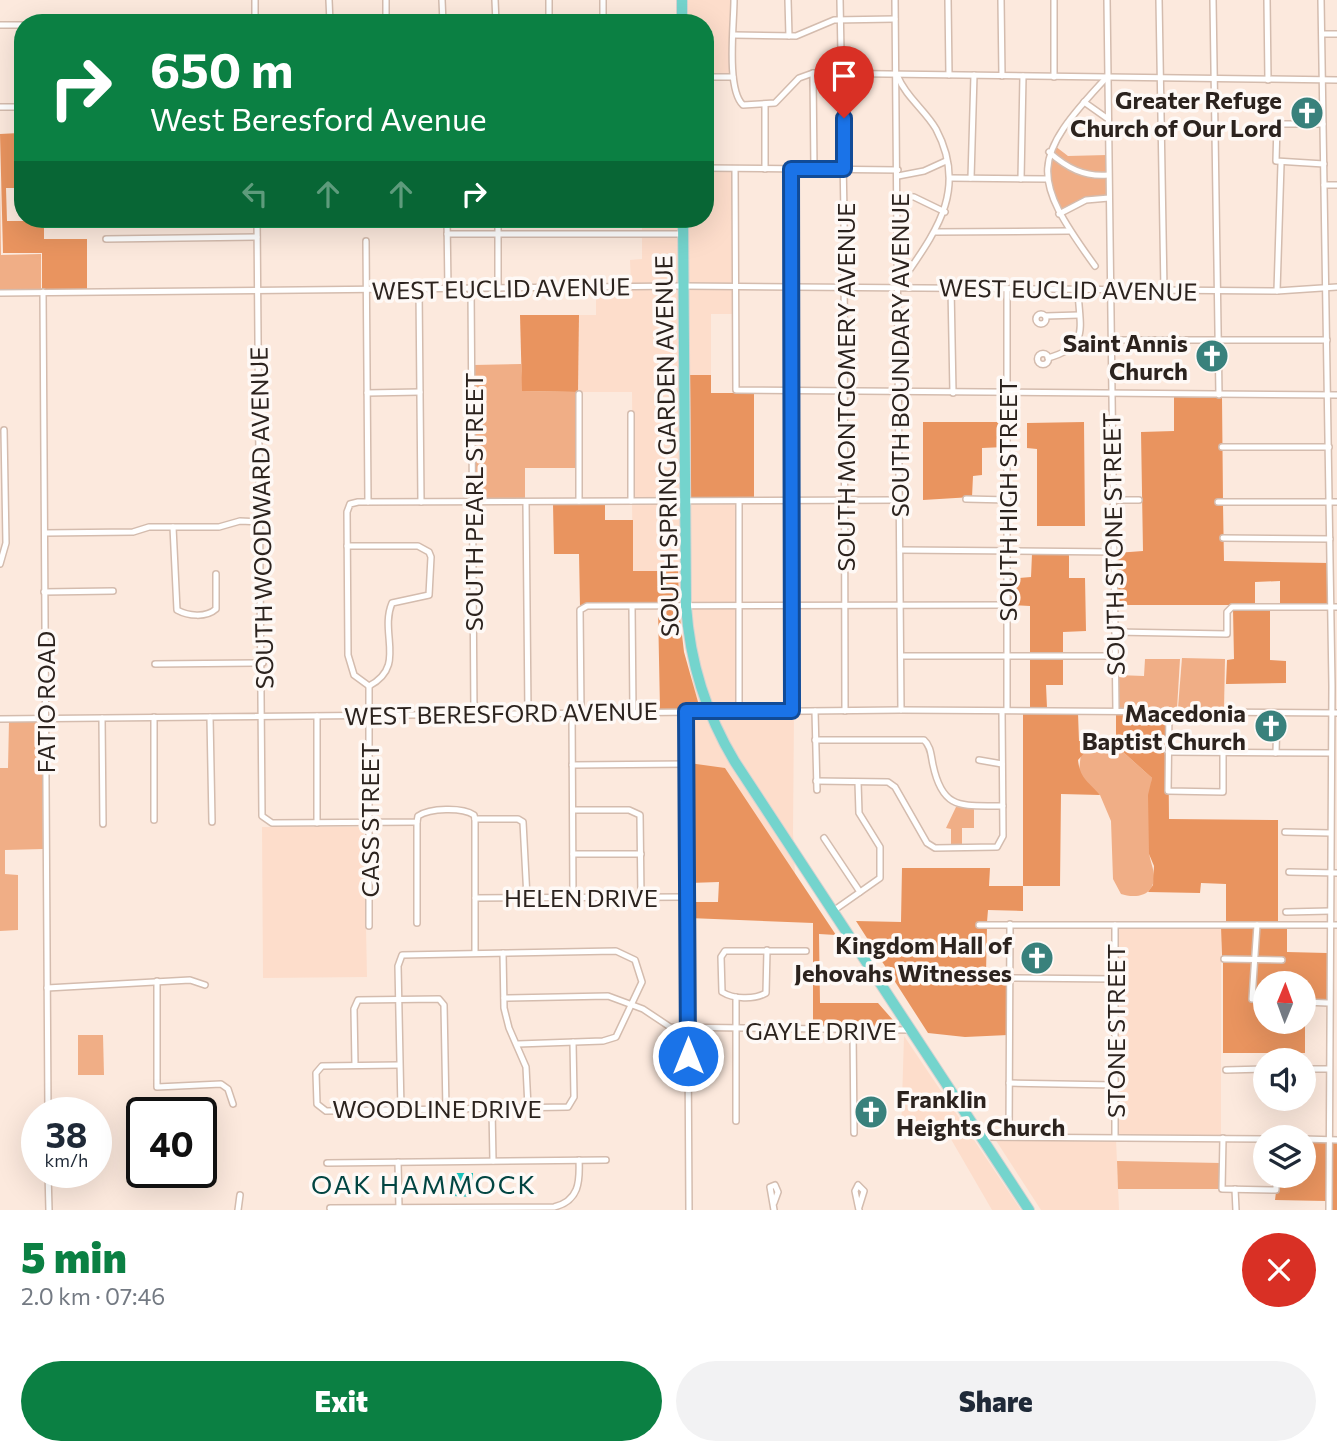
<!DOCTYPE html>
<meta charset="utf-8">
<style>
:root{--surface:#fff;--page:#f2f2f3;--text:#1f2937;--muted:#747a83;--accent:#0b8043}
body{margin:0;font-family:Commissioner,sans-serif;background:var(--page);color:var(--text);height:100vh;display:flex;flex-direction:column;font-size:26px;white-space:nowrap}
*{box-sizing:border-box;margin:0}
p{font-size:23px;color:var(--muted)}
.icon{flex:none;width:38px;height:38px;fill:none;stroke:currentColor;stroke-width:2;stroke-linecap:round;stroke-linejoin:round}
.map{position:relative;height:1210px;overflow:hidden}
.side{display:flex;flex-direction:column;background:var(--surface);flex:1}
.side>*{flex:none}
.guide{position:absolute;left:14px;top:14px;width:700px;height:214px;border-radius:28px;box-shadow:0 7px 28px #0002;background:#0b8043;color:#fff;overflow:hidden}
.needle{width:46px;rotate:1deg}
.tools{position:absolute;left:1253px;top:971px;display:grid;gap:14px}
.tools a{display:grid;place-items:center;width:63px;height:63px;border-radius:50%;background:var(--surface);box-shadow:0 7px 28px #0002;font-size:35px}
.speed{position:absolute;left:21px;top:1097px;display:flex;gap:14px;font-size:35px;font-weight:700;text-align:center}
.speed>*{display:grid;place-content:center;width:91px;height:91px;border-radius:50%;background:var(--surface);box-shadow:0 7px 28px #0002;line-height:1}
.speed small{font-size:18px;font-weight:400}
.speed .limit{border:4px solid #111;border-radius:10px;background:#fff;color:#111}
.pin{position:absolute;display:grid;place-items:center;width:60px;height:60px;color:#fff;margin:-72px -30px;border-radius:50% 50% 50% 0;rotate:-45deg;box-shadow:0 0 7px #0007}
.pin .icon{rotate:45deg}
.me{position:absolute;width:77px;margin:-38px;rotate:0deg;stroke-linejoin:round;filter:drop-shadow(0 0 5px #0008)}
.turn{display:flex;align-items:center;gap:24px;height:147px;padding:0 21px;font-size:32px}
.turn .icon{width:91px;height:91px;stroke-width:2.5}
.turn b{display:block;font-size:49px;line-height:60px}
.lanes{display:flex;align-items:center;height:66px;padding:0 21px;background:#0003;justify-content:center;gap:35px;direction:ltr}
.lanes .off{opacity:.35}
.round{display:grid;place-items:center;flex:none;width:74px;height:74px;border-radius:37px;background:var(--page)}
.summary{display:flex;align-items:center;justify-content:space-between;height:119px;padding:0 21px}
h1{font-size:42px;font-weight:800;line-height:52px;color:var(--accent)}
.cta{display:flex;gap:14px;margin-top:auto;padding:14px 21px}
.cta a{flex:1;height:80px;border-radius:42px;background:var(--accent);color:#fff;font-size:28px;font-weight:800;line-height:80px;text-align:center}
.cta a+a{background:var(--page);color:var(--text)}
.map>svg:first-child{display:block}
.built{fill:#fdddcb}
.green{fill:#f0ae86}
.forest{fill:#e9945f}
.water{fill:#1cc2bb}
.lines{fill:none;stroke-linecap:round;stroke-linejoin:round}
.minor-casing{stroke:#d4bcae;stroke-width:8}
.highway-casing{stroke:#d5d3d2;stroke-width:12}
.minor{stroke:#fff;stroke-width:5}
.highway{stroke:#74d4cd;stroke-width:10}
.route-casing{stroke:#114b97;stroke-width:18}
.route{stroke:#1a73e8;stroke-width:12}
.labels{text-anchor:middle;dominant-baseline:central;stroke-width:7;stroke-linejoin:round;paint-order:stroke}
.poi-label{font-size:24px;font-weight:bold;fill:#2c231e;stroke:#fef9f6;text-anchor:end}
.street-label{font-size:24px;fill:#2c231e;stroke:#fef9f6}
.neighbourhood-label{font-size:26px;letter-spacing:2px;fill:#024542;stroke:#fef9f6}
</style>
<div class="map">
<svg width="1337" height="1210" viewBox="0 0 1337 1210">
<rect width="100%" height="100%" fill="#fce9dd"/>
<g class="built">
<path d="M683 0H732L731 75H705V23H684Z"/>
<path d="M705 79H711L710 166H705Z"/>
<path d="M705 170 733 171 734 285 686 284 685 219H705Z"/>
<rect x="642" y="219" width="39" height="13"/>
<path d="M642 236H682V284L631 285 630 260 642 259Z"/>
<path d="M682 288 683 499H633L632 392H578L579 315H596V289Z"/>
<path d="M686 288 734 289V314H711V375H690L691 499H687Z"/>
<path d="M632 503H683L684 604H679L633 572Z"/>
<path d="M687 503H736L737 604H687Z"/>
<path d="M737 608V709L710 710 687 609Z"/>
<path d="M679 609H684L706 710 700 709 694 689Z"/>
<path d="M688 713 708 714 794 855 795 874 777 847 689 763Z"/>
<path d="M794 713 793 833 794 848 737 761 712 714Z"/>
<path d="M262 827H364L367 977 263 978Z"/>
<path d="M1119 927 1221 929V1135H1119Z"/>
<path d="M904 1036 970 1134 1021 1210H992L948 1134H901Z"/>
<path d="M995 1139H1116L1119 1210H1041Z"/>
</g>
<g class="green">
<path d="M1055 146 1068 156 1107 155V195L1085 198 1061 209C1051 186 1047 170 1055 146Z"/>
<path d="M0 186 1 255 41 254V289H0Z"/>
<path d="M521 364 523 391 578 392 577 468H525V500L475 499 474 365Z"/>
<path d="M1182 658 1225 659 1224 709 1178 708Z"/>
<path d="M1145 659H1180L1177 709H1117V675L1144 676Z"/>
<path d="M9 721H42L43 849 5 850V874L18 875V930L0 931V768H8Z"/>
<path d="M1109 749 1122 751 1152 778C1149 802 1150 826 1149 850 1149 863 1159 875 1151 888 1145 898 1130 897 1121 894L1113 879 1111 821 1100 795 1084 783 1079 771 1081 753 1087 750Z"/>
<path d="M956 807 974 808V828H962V844H951V829L946 828Z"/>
<path d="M78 1035H103L104 1075H78Z"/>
<path d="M1117 1161 1221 1163 1220 1189H1118Z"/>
</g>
<g class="forest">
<path d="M19 133 20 154H23V188H6L7 221H44V239H87V289L42 290V253H3L0 134Z"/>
<path d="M520 315H579L578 392 522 391Z"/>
<path d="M690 375H711V393H754V499H691Z"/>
<path d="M1174 397 1222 398 1223 500H1216V504H1223L1224 561 1329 563V605H1280V581L1255 582V605H1117L1116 553 1143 551 1141 432 1174 431Z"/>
<path d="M923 422H1005V447L982 448V475L973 476 972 497 923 500Z"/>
<path d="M1084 422 1085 526H1037V449L1027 448V423Z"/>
<path d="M605 503V520H633V571H678L679 604 580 607 579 554H554L553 504Z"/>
<path d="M1032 554H1069V578H1085L1086 631 1063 632V655H1030V606L1009 605V579L1031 577Z"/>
<path d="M658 609H679L684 652 700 709H660Z"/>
<path d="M1233 609H1270V660L1286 661V683L1226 684 1227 660 1234 659Z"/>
<path d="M1030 659H1063V685H1046L1047 708H1030Z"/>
<path d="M1023 712 1078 713 1079 741H1116V713H1168L1169 819 1278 820V923H1226V884L1201 883 1200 893 1148 892 1153 885 1154 866 1149 854 1148 795 1152 778 1122 751 1087 750 1078 760C1080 779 1089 782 1100 795L1061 794 1060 886H1023V911L988 910 987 922 977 924 978 927 987 926 986 974H1008V1035L965 1037 928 1033 856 921 901 922 902 868H990L989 886H1023Z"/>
<path d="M689 763 725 768 836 935 819 934 820 1003H878L900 1028 813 1027V923L689 918V902H718L719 882 689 883Z"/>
<path d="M1221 927H1255L1254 957H1222Z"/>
<path d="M1259 927H1287V952L1327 953V1001L1304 1000V984H1265V998L1254 997 1257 962 1283 958H1257Z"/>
<path d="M1223 961 1254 962 1250 1001 1265 1002V1022L1305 1024V1053H1223Z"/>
<path d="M1304 1141 1326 1142 1327 1201 1275 1200 1278 1176H1304Z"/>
<path d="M1330 1142H1337V1210H1331Z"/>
</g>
<path class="water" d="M455 1173H473V1197L453 1196Z"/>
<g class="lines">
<defs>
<g id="minor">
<path d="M255 0V23"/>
<path d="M329 0 330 23"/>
<path d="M386 0V23"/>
<path d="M442 0 443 23"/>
<path d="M495 0 496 23"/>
<path d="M549 0V23"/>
<path d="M603 0V23"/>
<path d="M734 0C734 24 726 89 743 105L775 103 799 78 813 73 1337 80"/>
<path d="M788 0 789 36"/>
<path d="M840 0 844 213 845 711"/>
<path d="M895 0 901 710"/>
<path d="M948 0 949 75"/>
<path d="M1001 0 1002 76"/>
<path d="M1054 0V77"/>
<path d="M1107 0 1116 711"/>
<path d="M1159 0 1164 290"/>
<path d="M1213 0 1219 395"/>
<path d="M1267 0 1268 80"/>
<path d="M1321 0 1332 686 1329 1210"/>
<path d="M133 23H196"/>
<path d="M603 23H628"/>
<path d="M0 25H23"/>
<path d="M1322 34H1337"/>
<path d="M734 35 796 36 834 20 895 19"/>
<path d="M813 73 814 169"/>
<path d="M705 77H733"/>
<path d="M898 77C906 97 925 110 936 129 970 193 932 236 898 287"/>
<path d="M1084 102 1108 119"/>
<path d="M765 105V169"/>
<path d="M0 107H23"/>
<path d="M1323 124H1277L1276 161 1324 164"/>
<path d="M1049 152C1067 168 1084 177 1108 175"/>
<path d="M705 168 898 170"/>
<path d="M735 169 736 390 1337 395"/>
<path d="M791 169 792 711"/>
<path d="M898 176 924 171 946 161"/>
<path d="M950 178 1047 179"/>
<path d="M971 178 974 75"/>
<path d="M1021 179 1023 76"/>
<path d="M1324 185H1337"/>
<path d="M898 196 914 197 945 212"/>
<path d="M1059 214 1086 200 1109 198"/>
<path d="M257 219 262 816 272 823 417 822 418 816C430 808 462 807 474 815L475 819"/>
<path d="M447 219 448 289"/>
<path d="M935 232 1069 231"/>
<path d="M447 234H683"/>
<path d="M106 239 257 237"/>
<path d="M366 241 368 502"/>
<path d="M1095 266C1030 176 1030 159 1107 77"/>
<path d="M951 288 953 393"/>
<path d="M471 289 474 714"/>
<path d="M498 289V219"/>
<path d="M1007 289V710"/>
<path d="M419 290 421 502"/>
<path d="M1277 291 1281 164"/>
<path d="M43 292 48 1113"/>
<path d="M0 293 684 286 1277 291 1337 287"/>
<circle cx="1041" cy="319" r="5"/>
<path d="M1046 316 1079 315"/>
<path d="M1111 340H1327"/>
<circle cx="1043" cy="359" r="5.5"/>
<path d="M1048 358C1091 346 1079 327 1078 289"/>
<path d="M367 393 420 392"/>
<path d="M579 394V501"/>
<path d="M631 414V501"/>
<path d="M1222 447H1329"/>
<path d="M966 499 1008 500"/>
<path d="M1113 500H1139"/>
<path d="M739 501V712"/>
<path d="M526 502 528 713"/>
<path d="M1218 502H1337"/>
<path d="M173 527 177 610C188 616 206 618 216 609V574"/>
<path d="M45 533 133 532 149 527H219L240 521 262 522"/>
<path d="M1223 538 1330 539"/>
<path d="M347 546H418L429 552 431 557 429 595 392 603C379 634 407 666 369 686"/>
<path d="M900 550 1114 552"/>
<path d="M0 564 6 543 4 430"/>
<path d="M44 592 113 591"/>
<path d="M632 607 633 712"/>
<path d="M1115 632 1227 634V612L1232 607H1337"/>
<path d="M901 656H1115"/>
<path d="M155 664 263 663"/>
<path d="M369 686 354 675 348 655 347 512 350 504 358 502 900 500"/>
<path d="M369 686V926"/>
<path d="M686 711 689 1210"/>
<path d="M815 711 817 790"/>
<path d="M1169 711 1168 791 1223 792V753"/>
<path d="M572 712 573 897"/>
<path d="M581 712 580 610 587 606 1007 605"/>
<path d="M154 717V820"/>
<path d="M210 717 212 822"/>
<path d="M102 718 103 824"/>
<path d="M0 719 901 710 1337 713"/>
<path d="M815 740H924C931 746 931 756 933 765 943 812 963 805 1003 806"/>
<path d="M1168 752 1330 753"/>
<path d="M1276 753 1277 713"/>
<path d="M979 760 1002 764"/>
<path d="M572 765 687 764"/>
<path d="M816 781 888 782 895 787 927 843 935 848 997 847 1003 836 1002 711"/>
<path d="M573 810H629L640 815 641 897"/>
<path d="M475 819V953"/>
<path d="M475 819H518L523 822 527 898"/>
<path d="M417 822V923"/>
<path d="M317 823V716"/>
<path d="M1285 832 1330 833"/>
<path d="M824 838 860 892"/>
<path d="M573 854H641"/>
<path d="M1289 872 1337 873"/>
<path d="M475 898 687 897"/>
<path d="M833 911 880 878V847L859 813 858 782"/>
<path d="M1286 912 1330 911"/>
<path d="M979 925H1337"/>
<path d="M1257 925 1252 999 1265 1000"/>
<path d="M767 950 766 993C754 1000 733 999 722 992L721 957 725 951H806"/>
<path d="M503 953 504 1008 509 1028 526 1067 528 1107"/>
<path d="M1224 959 1282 960"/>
<path d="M1010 978 1115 979"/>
<path d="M157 981V1087L221 1084 228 1089 233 1104"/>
<path d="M47 988 190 980 205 985"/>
<path d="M736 997V1121"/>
<path d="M504 998 608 996 643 1009 670 1027 911 1030"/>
<path d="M1304 1002 1328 1003"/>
<path d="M853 1030 854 1133"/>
<path d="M355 1065 354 1009 358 1000 439 999 444 1005 446 1109"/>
<path d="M399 1065 322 1066 316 1073 317 1104 326 1111 568 1107 574 1097 573 1042"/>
<path d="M1304 1069H1328"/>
<path d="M1226 1070 1265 1069"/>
<path d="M1009 1083 1115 1085"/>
<path d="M401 1109 398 966 402 955 616 951 635 960 642 982 616 1037 603 1041 518 1044"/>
<path d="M492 1109 493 1161"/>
<path d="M981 1137 1265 1139"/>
<path d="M1009 1137 1010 924"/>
<path d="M1115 1137V925"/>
<path d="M1223 1138 1222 1189 1276 1190V1176"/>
<path d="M1304 1139 1337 1140"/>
<path d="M398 1162 399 1208"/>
<path d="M327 1163 606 1160"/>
<path d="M48 1172 49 1210"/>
<path d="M1235 1189 1236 1210"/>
<path d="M774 1203 778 1192 775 1185 770 1187 774 1210"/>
<path d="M859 1207 864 1191 858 1185 855 1191 859 1210"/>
<path d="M330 1208 554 1207C579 1201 580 1182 579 1160"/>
<path d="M238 1210 240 1195"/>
</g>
<g id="highway">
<path d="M682 0V23"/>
<path d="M683 219 686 606C690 663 706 714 735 762L1029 1210"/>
</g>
</defs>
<use href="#minor" class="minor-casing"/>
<use href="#highway" class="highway-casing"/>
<use href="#minor" class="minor"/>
<use href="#highway" class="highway"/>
</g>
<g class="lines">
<defs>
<path id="route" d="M688 1056 686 711H792L791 169H844V118"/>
</defs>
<use href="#route" class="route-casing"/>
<use href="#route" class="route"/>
</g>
<defs>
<symbol id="church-disc" viewBox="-11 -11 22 22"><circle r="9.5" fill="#39817c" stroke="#fef9f6"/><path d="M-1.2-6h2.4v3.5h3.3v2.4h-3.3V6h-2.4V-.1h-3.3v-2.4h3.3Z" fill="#fff"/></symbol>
</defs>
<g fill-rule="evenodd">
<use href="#church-disc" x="1288" y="94" width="38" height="38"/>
<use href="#church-disc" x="1193" y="337" width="38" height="38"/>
<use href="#church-disc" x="1252" y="707" width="38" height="38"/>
<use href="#church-disc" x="1018" y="939" width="38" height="38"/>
<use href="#church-disc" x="852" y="1093" width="38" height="38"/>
</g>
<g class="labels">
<g class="poi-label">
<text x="1282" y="99">Greater Refuge<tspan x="1282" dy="28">Church of Our Lord</tspan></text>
<text x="1188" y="342">Saint Annis<tspan x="1188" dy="28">Church</tspan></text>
<text x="1246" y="712">Macedonia<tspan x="1246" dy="28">Baptist Church</tspan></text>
<text x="1012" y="944">Kingdom Hall of<tspan x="1012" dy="28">Jehovahs Witnesses</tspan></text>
<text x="896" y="1098" text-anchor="start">Franklin<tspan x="896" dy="28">Heights Church</tspan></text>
</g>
<g class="street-label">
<text transform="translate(501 288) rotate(-1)">WEST EUCLID AVENUE</text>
<text transform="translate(1068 289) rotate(1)">WEST EUCLID AVENUE</text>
<text transform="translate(899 355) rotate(-90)">SOUTH BOUNDARY AVENUE</text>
<text transform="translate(845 387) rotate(-90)">SOUTH MONTGOMERY AVENUE</text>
<text transform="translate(666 446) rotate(-91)">SOUTH SPRING GARDEN AVENUE</text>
<text transform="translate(1007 500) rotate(-90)">SOUTH HIGH STREET</text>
<text transform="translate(473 502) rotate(-90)">SOUTH PEARL STREET</text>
<text transform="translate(261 518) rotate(-91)">SOUTH WOODWARD AVENUE</text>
<text transform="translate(1113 544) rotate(-91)">SOUTH STONE STREET</text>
<text transform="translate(45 702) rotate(-90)">FATIO ROAD</text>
<text transform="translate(501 713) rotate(-1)">WEST BERESFORD AVENUE</text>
<text transform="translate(369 820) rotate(-90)">CASS STREET</text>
<text x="581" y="897">HELEN DRIVE</text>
<text x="821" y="1030">GAYLE DRIVE</text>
<text transform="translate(1115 1031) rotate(-90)">STONE STREET</text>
<text x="437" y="1108">WOODLINE DRIVE</text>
</g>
<g class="neighbourhood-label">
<text x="424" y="1183">OAK HAMMOCK</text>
</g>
</g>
</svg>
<div class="tools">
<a><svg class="needle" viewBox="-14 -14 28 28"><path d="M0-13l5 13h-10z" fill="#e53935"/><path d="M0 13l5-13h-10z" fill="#747a83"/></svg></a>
<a><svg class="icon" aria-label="sound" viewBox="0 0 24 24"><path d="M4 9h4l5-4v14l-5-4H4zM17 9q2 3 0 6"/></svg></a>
<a><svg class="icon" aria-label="layers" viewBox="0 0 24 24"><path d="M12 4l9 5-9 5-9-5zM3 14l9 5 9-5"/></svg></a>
</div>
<div class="speed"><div>38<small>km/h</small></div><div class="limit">40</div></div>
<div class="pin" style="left:844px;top:118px;background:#d93025"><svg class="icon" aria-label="arrive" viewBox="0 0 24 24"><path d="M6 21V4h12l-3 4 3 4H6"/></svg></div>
<svg class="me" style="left:688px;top:1056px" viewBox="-20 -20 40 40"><circle r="17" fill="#1a73e8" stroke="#fff" stroke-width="3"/><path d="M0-11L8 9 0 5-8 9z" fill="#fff"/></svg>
<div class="guide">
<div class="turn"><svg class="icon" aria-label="right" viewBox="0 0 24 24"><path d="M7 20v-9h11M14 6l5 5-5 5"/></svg><div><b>650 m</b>West Beresford Avenue</div></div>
<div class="lanes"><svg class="icon off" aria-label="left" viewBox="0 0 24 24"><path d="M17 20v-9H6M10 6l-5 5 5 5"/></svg><svg class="icon off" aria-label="ahead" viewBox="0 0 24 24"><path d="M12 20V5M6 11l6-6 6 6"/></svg><svg class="icon off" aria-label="ahead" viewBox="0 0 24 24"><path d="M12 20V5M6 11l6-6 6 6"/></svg><svg class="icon" aria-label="right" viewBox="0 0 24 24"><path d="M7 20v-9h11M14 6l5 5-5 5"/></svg></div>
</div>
</div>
<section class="side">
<div class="summary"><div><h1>5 min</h1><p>2.0 km · 07:46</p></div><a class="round" style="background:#d93025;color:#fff"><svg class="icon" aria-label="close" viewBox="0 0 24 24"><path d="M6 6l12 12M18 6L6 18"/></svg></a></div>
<div class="cta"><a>Exit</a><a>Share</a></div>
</section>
